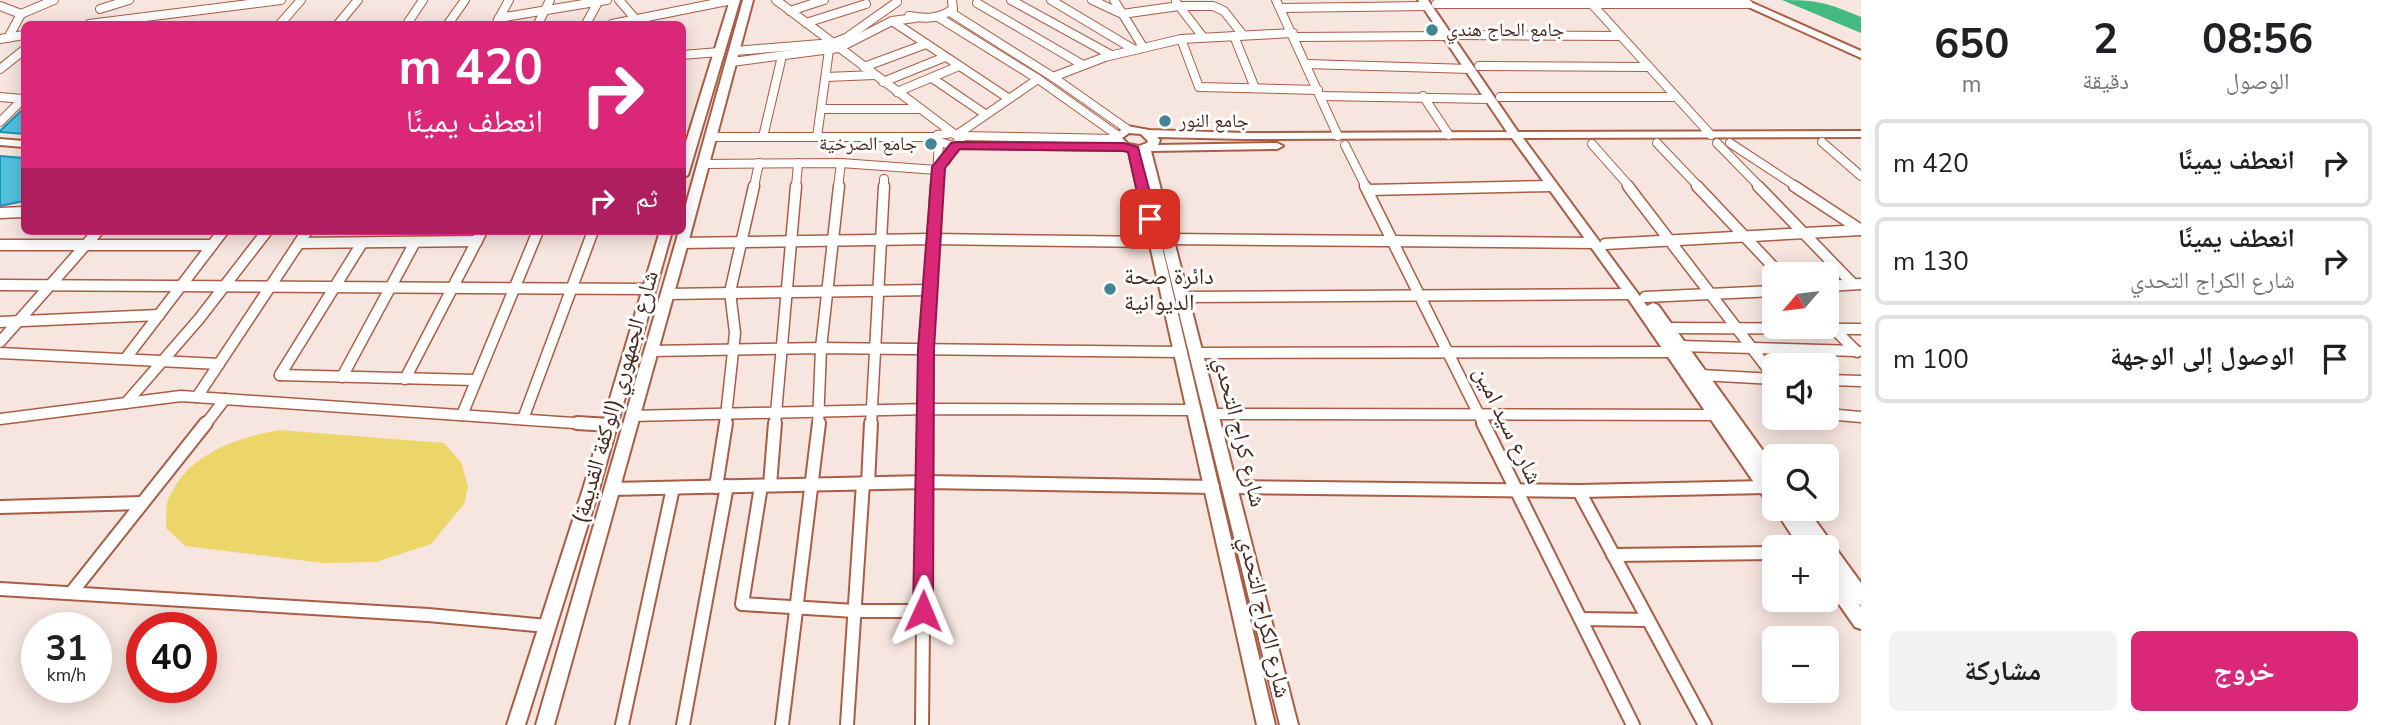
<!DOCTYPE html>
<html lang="ar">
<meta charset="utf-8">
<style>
:root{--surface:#fff;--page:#f2f2f2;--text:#202124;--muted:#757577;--line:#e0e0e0;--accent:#db2777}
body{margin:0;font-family:"Nunito Sans","Noto Naskh Arabic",sans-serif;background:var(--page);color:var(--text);direction:rtl;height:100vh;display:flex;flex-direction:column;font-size:26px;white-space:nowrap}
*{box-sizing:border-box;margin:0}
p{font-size:23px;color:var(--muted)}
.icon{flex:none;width:38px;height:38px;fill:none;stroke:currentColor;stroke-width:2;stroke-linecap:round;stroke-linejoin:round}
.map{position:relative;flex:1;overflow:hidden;direction:ltr}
.side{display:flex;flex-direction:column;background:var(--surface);width:525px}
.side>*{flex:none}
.top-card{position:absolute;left:21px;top:21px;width:665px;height:214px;border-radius:10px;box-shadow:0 4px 18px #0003;direction:rtl;background:#db2777;color:#fff;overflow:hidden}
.needle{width:46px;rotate:242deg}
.buttons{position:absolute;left:1762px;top:262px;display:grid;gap:14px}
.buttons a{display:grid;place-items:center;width:77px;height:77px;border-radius:10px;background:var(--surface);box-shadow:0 4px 18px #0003;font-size:35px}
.speed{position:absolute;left:21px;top:612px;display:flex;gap:14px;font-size:35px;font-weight:700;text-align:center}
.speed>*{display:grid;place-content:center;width:91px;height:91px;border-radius:50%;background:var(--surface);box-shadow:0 4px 18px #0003;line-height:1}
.speed small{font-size:18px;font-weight:400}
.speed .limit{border:10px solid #d22;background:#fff;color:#111}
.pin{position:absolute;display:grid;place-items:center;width:60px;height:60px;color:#fff;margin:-30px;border-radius:14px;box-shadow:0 4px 10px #0006}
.me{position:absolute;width:77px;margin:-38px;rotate:1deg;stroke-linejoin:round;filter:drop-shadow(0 0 5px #0008)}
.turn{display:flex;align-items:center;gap:24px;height:147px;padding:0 28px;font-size:32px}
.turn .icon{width:91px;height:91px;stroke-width:2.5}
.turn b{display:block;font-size:49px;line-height:60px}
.then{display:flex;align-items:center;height:66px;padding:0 28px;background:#0003;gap:14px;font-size:26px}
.eta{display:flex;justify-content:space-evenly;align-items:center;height:119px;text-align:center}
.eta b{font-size:42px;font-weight:700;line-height:49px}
.cta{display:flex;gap:14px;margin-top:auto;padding:14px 28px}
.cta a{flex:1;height:80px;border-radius:10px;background:var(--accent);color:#fff;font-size:28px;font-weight:700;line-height:80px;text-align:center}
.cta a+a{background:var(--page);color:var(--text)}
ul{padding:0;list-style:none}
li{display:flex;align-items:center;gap:21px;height:88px;margin:0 14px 10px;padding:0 14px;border:4px solid var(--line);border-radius:10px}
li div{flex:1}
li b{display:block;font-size:26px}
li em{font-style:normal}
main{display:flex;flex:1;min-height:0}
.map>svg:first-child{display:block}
.green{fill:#ecd66a}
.water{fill:#43bb80}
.building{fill:#52c1de;stroke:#1596b2;stroke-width:2}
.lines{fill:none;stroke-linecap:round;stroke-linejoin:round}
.minor-far2-casing{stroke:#aa5d44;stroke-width:10}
.minor-far1-casing{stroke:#aa5d44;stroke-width:13}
.minor-casing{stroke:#aa5d44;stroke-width:16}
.major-casing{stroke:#aa5d44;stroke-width:4}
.minor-far2{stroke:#fff;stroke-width:8}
.minor-far1{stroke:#fff;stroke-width:10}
.minor{stroke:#fff;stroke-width:12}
.major{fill:#fff;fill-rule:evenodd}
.route{fill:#db2777;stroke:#8e194d;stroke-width:2}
.poi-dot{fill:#438497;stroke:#fff;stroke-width:2.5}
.labels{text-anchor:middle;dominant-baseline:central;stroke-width:6;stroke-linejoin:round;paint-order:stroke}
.far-poi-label{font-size:19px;fill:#47261b;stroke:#fff;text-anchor:start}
.poi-label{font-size:23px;fill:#47261b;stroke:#fff;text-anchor:start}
.street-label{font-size:23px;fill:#47261b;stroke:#fff}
</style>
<main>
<section class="side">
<div class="eta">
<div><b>08:56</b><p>الوصول</p></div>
<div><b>2</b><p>دقيقة</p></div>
<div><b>650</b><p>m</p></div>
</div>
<ul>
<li><svg class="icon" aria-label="right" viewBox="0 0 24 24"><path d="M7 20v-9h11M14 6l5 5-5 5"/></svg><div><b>انعطف يمينًا</b></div><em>420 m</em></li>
<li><svg class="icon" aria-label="right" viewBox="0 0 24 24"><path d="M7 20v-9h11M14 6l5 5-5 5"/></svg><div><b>انعطف يمينًا</b><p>شارع الكراج التحدي</p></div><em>130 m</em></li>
<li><svg class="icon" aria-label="arrive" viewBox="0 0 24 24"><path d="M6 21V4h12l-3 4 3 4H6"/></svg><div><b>الوصول إلى الوجهة</b></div><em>100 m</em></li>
</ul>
<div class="cta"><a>خروج</a><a>مشاركة</a></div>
</section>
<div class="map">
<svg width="1861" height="725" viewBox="0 0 1861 725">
<rect width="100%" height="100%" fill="#f7e5df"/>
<path class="green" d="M279 430 444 443 461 462 468 487 464 504 431 544 376 562 323 563 185 546 166 528C167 519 165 508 168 500 186 455 235 438 279 430Z"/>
<path class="water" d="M1782 0C1819 0 1827 3 1861 17V33Z"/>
<g class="building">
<path d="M24 108V134L0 132V131Z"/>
<path d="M0 156 24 158V201L0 206Z"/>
</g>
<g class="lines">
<defs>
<g id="minor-far2">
<path d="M619 0 638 22"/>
<path d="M776 0 953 133"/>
<path d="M1011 0 1111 55"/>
<path d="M1051 0 1133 49"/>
<path d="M1092 0 1122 14 1179 6H1213L1224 11 1243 35"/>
<path d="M1114 0 1143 47"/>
<path d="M1276 0 1338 136"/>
<path d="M1176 2 1203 37"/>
<path d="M1590 2 1711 135"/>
<path d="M977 3 1083 65"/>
<path d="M1436 4H1748"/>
<path d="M0 6 21 14"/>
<path d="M1280 8 1427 6"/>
<path d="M100 9 129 0"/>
<path d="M790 11 824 0"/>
<path d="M950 12 1053 77 1127 129"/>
<path d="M909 16C925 19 939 19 953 9L952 0"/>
<path d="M938 17 1038 79 1117 135"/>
<path d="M499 18 607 0"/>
<path d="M892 21 1008 98"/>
<path d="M497 22 509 0"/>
<path d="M806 23 866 4"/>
<path d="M89 24 281 0"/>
<path d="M280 24 301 0"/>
<path d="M338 24 358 0"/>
<path d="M407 24 423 0"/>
<path d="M448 24 465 0"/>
<path d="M538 24 550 0"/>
<path d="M586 24 598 2"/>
<path d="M612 24 732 0"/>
<path d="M1458 35 1620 36"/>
<path d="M1234 36 1255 88"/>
<path d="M1295 37 1447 36"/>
<path d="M8 38 21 14 54 0"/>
<path d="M0 39 24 35"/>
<path d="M1181 39 1199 87 1318 90"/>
<path d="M735 51 833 43 846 38 897 2"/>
<path d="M682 55 719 52"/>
<path d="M732 62 839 48 892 21 915 18"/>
<path d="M1307 64 1470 69"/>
<path d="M1479 66 1648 67"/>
<path d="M864 67 926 44"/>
<path d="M0 69 24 50"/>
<path d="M826 77 875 75"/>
<path d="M1053 77 1105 57 1181 39 1293 33"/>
<path d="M932 78 985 114"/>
<path d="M883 82 945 57"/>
<path d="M897 92 959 66"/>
<path d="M1321 96 1490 99"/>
<path d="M1423 96 1449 135"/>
<path d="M0 97 23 99"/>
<path d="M1500 97H1675"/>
<path d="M821 109H918"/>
<path d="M0 122 24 98"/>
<path d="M953 133 961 139 954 146 936 141 937 135Z"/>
<path d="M958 134 1038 79"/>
<path d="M960 136 1117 139"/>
<path d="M711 137H936"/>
<path d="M763 137 782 56"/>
<path d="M817 137 829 50"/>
<path d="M1822 142 1861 176"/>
<path d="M1657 143 1699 187"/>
<path d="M1717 143 1760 187"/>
<path d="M1730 143 1797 187"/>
<path d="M1592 144 1630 187"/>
<path d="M956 145 1124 147"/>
<path d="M1345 145 1366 187"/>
<path d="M704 164 841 163 937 170"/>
<path d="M938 167 946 161 954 146"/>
<path d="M754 187 759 163"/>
<path d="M796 187 798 163"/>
<path d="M838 187 841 163"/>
<path d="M884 187V179"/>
<path d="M936 187 939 144"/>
<path d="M1486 187 1552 186"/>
</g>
<g id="minor-far1">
<path d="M1365 186 1484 425"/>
<path d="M1628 186 1774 377"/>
<path d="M1697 186 1781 275"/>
<path d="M1758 186 1853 284"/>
<path d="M1794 186 1861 230"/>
<path d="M1368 190 1552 186"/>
<path d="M0 213 24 212"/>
<path d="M1169 239 1594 243"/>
<path d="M299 243 477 241"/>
<path d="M682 243 932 239 1155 242"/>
<path d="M1605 244 1861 230"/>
<path d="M0 245H212"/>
<path d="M0 285 649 289"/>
<path d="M1827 286 1861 284"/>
<path d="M668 294 930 290"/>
<path d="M1183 297 1632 294"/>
<path d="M1645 297 1774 291"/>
<path d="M0 322 159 315"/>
<path d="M1827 322 1857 352"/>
<path d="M1667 328 1861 329"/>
<path d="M0 342 98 231"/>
<path d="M1680 346 1857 351"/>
<path d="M651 351 821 348 1182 352"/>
<path d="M0 353 219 364"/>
<path d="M1197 353 1672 352"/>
<path d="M126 358 223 231"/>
<path d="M280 375 474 380"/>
<path d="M280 375 362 243"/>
<path d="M1701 375 1774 379"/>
<path d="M342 377 415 242"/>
<path d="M405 379 482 231"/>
<path d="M1827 380 1861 381"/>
<path d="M197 397 307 231"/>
<path d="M126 403 199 319 267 231"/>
<path d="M1212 414 1717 415"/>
<path d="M1827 414 1861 417"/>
<path d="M462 415 538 231"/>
<path d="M631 416 926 409 1195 410"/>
<path d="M0 419 181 396 603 425"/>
<path d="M523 419 593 231"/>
<path d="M205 425 225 399"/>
<path d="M725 425 735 333 730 292 754 186"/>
<path d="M775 425 796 186"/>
<path d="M818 425 821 348 839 186"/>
<path d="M871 425 884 186"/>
<path d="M925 425 926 349 936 186"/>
</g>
<g id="minor">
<path d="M577 423 610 425"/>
<path d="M1483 423 1633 725"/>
<path d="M868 483 871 423"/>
<path d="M770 485 775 423"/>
<path d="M761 486 742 604 855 611H923"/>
<path d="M716 487 726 423"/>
<path d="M1230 487 1579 491 1766 487"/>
<path d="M612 489 925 482 1213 487"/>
<path d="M1579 491 1705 725"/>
<path d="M0 507 142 503"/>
<path d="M1613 555 1774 553"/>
<path d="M0 589 428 615 547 626"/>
<path d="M72 592 206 423"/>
<path d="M1581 619 1648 620"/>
<path d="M622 725 673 488"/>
<path d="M683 725 727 486"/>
<path d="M782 725 819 423"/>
<path d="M847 725 863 483"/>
<path d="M922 725 925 423"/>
</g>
<g id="major">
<path d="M730 0H740L688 175 682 178V155Z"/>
<path d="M743 0H753L688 243 554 725H536L679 231H682V219Z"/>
<path d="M1418 0H1428L1518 132 1861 131V137L1523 138 1647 306 1653 303 1658 305 1774 466V483L1772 482 1774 486V504L1768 503 1627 297 1512 138 1244 139 1157 137 1160 140 1158 145 1277 143 1283 146 1277 149 1151 151 1298 725H1280L1140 153 1275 725H1257L1129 151 1120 149 1111 137 1127 126 1149 130 1244 133 1507 132ZM1129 133 1141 134 1148 141 1147 143 1139 146 1128 144 1122 138Z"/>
<path d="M1733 0H1746L1861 51V58Z"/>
<path d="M0 139 24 141V147L0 145Z"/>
<path d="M660 231H672L599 489 525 725H507L583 489Z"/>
<path d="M1774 508 1807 509 1861 583V605L1859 604 1861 607V629L1855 627 1827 587V566L1830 567 1827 563V548H1800Z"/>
</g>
</defs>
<use href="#minor-far2" class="minor-far2-casing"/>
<use href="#minor-far1" class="minor-far1-casing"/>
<use href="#minor" class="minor-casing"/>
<use href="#major" class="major-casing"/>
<use href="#minor-far2" class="minor-far2"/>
<use href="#minor-far1" class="minor-far1"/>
<use href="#minor" class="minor"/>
<use href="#major" class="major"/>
</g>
<path class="route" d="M956 142 1124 143 1138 147 1157 219 1150 223 1143 219 1128 152 1123 151 960 149 945 168 934 349 933 611 930 617 923 620 916 617 913 611 918 349 932 167 951 143Z"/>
<g class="poi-dot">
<circle cx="1432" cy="30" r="7"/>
<circle cx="1165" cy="121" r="7"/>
<circle cx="931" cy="144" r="7"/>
<circle cx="1110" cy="289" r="7"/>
</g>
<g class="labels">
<g class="far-poi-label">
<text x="1446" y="30">جامع الحاج هندي</text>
<text x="1179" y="121">جامع النور</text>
<text x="917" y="144" text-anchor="end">جامع الصرخية</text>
</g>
<g class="poi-label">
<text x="1124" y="276">دائرة صحة<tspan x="1124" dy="26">الديوانية</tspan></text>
</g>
<g class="street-label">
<text transform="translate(615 397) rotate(-74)">شارع الجمهوري (الوكفة القديمة)</text>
<text transform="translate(1508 425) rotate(64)">شارع سيد امين</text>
<text transform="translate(1240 432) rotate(76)">شارع كراج التحدي</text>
<text transform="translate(1265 617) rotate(77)">شارع الكراج التحدي</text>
</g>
</g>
</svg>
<div class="buttons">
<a><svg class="needle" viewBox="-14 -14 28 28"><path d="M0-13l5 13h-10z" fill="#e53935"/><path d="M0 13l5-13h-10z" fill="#757577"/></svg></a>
<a><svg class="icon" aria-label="sound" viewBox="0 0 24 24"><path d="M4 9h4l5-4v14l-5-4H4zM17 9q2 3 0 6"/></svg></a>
<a><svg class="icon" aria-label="search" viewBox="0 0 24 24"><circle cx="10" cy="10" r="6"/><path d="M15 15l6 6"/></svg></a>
<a>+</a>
<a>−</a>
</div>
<div class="speed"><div>31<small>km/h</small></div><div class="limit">40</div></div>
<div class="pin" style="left:1150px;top:219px;background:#d93025"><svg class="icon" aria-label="arrive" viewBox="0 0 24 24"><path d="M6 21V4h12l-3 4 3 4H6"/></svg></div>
<svg class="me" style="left:923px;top:611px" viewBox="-20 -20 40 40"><path d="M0-17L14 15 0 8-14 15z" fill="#db2777" stroke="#fff" stroke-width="4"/></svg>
<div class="top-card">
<div class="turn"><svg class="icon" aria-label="right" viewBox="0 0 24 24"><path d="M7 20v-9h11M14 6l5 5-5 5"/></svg><div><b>420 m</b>انعطف يمينًا</div></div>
<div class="then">ثم<svg class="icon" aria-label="right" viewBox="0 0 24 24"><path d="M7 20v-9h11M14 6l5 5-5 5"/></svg></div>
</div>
</div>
</main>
